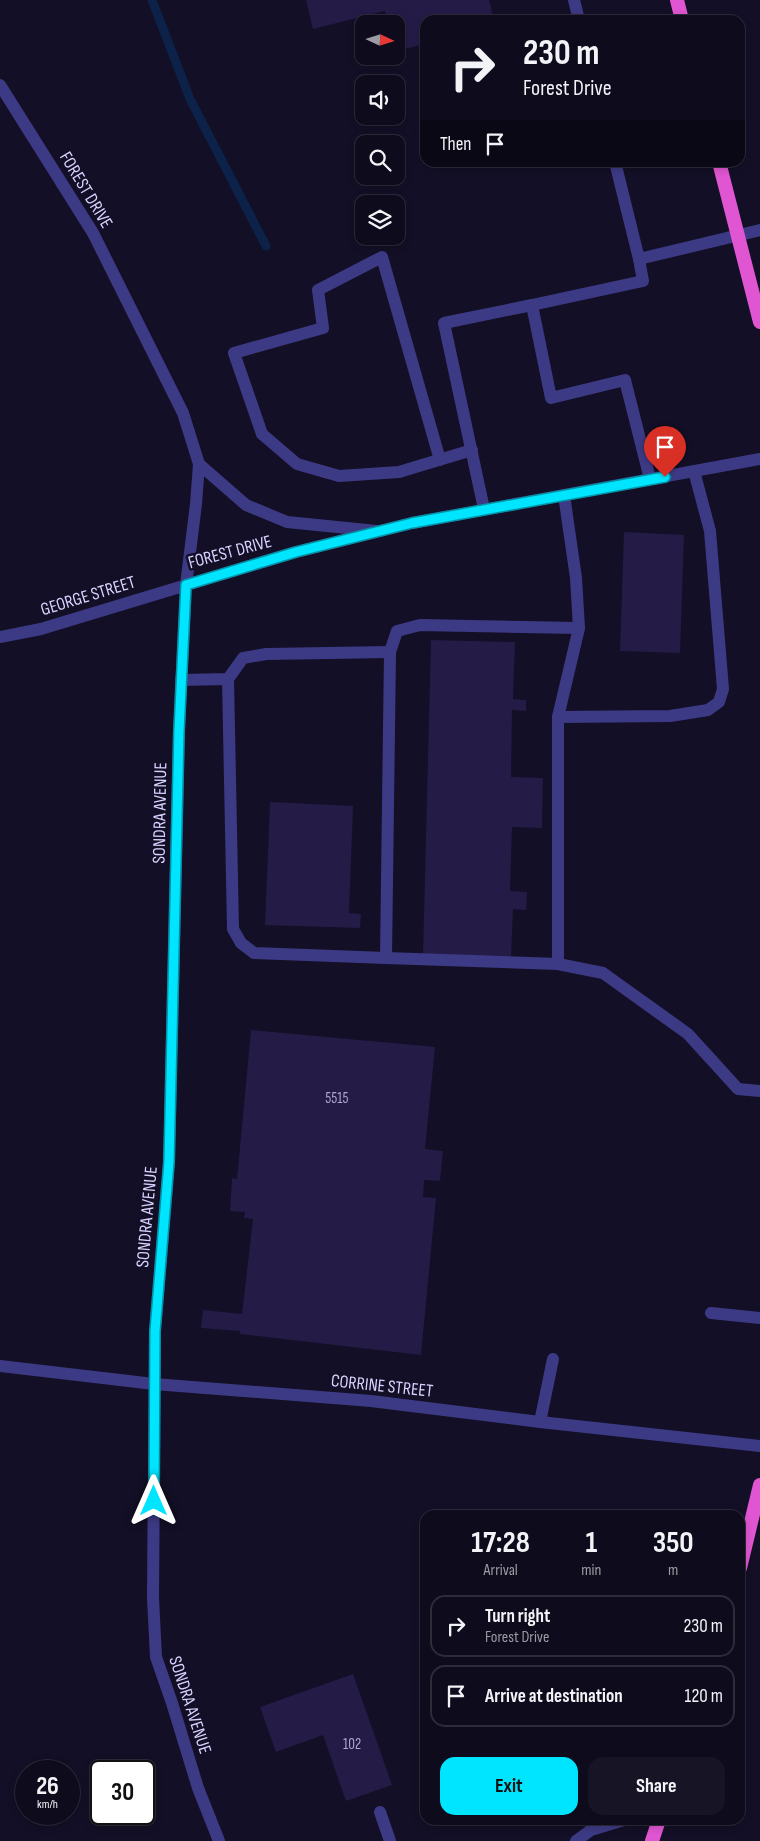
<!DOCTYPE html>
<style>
:root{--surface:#0e0b1c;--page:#171425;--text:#f1f3f6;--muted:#9b9ba3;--line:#2e2b3b;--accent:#00e5ff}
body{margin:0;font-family:"Sofia Sans Condensed",sans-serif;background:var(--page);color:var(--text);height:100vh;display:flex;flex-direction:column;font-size:19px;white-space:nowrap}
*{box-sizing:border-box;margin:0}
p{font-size:16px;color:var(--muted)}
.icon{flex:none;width:28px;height:28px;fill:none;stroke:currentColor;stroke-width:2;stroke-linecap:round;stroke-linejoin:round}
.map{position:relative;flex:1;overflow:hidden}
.panel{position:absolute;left:420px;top:1510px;width:325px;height:315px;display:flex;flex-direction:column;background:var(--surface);border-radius:15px;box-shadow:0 2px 8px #0003,0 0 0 1px var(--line)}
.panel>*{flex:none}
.top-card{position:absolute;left:420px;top:15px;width:325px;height:152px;border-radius:15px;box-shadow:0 2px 8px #0003,0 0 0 1px var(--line);background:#0e0b1c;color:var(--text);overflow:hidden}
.needle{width:32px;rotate:94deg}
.controls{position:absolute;left:355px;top:15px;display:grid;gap:10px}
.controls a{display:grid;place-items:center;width:50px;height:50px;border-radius:10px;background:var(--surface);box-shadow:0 2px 8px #0003,0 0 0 1px var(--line);font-size:25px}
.speed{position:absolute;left:15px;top:1760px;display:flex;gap:10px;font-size:25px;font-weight:700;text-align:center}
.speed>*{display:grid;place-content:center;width:65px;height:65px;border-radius:50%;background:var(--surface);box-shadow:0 2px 8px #0003,0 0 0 1px var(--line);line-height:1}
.speed small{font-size:12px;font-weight:400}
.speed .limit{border:2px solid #111;border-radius:8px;background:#fff;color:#111}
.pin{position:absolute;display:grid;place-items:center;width:42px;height:42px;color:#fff;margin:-51px -21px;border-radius:50% 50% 50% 0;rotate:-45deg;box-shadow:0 0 5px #0007}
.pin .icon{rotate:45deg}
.me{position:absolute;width:55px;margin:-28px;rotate:0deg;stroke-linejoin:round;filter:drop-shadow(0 0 4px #0008)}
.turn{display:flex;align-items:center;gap:18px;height:105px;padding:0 20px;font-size:22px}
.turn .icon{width:65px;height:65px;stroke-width:2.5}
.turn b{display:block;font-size:35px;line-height:42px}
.then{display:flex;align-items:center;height:48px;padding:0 20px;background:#0003;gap:10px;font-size:19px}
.eta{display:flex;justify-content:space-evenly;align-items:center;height:85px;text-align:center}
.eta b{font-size:30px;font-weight:700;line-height:35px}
.button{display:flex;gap:10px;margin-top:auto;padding:10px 20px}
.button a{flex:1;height:58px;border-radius:15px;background:var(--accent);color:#111;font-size:20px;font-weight:700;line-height:58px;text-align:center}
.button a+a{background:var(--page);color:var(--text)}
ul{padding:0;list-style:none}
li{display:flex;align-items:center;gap:15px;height:62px;margin:0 10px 8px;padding:0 10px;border:2px solid var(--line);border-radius:15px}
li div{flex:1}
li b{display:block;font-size:19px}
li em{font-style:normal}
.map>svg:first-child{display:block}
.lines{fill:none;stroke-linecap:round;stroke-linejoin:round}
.stream{stroke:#0c2248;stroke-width:9}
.building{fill:#241b47}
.service{stroke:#3d3a85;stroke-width:12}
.minor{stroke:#3d3a85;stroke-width:12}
.tertiary{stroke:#3d3a85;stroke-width:12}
.trunk{stroke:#e055d1;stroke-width:14}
.route-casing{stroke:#0095a6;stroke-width:12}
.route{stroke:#00e5ff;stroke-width:9}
.labels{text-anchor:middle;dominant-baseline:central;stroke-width:5;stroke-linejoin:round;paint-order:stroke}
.number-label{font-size:15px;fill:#aca6d1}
.street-label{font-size:18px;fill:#d9d4ff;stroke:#130f26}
</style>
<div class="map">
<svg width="760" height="1841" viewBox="0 0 760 1841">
<rect width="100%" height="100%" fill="#130f26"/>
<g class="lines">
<path class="stream" d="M152 0 190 99 266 246"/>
</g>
<g class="building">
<path d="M306 0H489L494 20H425V44L396 51V24H387L385 11 313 29Z"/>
<path d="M624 532 684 535 680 653 620 651Z"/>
<path d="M431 640 515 642 513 699 526 700V711L512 710 511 777 543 778 542 828 512 827 510 891 527 892 526 910 513 909 511 957 423 955Z"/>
<path d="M270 802 353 806 349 913 361 914 360 928 265 925Z"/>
<path d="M251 1030 435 1047 425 1149 443 1151 440 1181 424 1180 423 1197 436 1198 421 1355 240 1334V1331L201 1328 203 1310 242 1314 253 1219 244 1218 245 1212 230 1211 232 1178 237 1179Z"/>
<path d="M353 1674 392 1785 346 1801 323 1735 276 1752 260 1707Z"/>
</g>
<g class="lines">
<g class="service">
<path d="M574 0 579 20"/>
<path d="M615 162 639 259 760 230"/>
<path d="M532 305 643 281 639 259"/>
<path d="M440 460 382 257 318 290 323 328 234 353 262 434 297 464 339 476 399 472 472 450"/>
<path d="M199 464 246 505 287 522 377 531"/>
<path d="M694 471 710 531 723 689 719 702 708 710 670 716 558 717V964L603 973 688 1034 738 1089 760 1091"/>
<path d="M484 509 444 323 532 305 551 398 625 380 650 479"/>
<path d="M228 679 233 929 241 943 254 953 386 958"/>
<path d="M181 680 228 679 243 658 266 654 390 652"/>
<path d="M558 717 579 628 576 578 564 495"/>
<path d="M558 964 386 958 390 652 397 631 420 625 579 628"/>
<path d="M711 1313 760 1318"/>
<path d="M540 1422 553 1359"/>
<path d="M380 1812 390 1841"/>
</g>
<g class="minor">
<path d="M0 85 93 233 183 413 199 464 196 504 186 585 179 731 169 1162 155 1331 153 1598 156 1657 172 1703 198 1788 219 1841"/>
<path d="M0 637 41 629 296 552 412 523 760 459"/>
<path d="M0 1366 154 1384 371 1401 540 1422 760 1446"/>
</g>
<path class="tertiary" d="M576 1841 591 1830 624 1820"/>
<g class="trunk">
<path d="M677 0 682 20"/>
<path d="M719 162 760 322"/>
<path d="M740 1568 760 1485"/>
<path d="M652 1841 659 1820"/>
</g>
</g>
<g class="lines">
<defs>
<path id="route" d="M154 1501 155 1331 169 1162 179 731 186 585 296 552 412 523 665 477"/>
</defs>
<use href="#route" class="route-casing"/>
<use href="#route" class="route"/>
</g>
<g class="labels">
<g class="number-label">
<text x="337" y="1098">5515</text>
<text x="352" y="1744">102</text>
</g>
<g class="street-label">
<text transform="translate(86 190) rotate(59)">FOREST DRIVE</text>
<text transform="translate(230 552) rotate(-15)">FOREST DRIVE</text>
<text transform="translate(88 596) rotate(-17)">GEORGE STREET</text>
<text transform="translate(160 813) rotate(-89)">SONDRA AVENUE</text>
<text transform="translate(147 1217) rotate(-85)">SONDRA AVENUE</text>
<text transform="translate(382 1386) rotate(6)">CORRINE STREET</text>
<text transform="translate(190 1705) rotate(72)">SONDRA AVENUE</text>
</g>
</g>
</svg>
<div class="controls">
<a><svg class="needle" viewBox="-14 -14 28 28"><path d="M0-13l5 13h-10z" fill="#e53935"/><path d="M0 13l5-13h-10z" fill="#9b9ba3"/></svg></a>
<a><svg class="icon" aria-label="sound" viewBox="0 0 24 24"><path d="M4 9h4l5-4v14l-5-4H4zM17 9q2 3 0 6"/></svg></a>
<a><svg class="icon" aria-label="search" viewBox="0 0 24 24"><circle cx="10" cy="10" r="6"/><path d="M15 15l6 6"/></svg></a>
<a><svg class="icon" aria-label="layers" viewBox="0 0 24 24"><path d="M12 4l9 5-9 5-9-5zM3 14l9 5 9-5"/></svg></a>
</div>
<div class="speed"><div>26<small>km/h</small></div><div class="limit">30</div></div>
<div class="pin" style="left:665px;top:477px;background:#d93025"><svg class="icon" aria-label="arrive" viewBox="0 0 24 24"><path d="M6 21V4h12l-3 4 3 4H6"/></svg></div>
<svg class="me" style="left:154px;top:1501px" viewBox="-20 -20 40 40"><path d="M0-17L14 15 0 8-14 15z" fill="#00e5ff" stroke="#fff" stroke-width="4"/></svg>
<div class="top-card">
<div class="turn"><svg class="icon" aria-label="right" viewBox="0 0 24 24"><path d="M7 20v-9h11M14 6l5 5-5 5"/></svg><div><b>230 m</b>Forest Drive</div></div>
<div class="then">Then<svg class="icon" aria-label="arrive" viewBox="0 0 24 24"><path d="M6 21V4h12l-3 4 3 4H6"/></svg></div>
</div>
<section class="panel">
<div class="eta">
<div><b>17:28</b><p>Arrival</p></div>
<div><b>1</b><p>min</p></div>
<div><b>350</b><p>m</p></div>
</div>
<ul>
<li><svg class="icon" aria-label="right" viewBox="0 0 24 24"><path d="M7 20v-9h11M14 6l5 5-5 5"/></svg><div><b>Turn right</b><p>Forest Drive</p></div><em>230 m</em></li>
<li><svg class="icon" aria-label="arrive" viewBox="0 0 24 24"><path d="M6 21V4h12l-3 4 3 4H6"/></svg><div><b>Arrive at destination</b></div><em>120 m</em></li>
</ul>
<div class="button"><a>Exit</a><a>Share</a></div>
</section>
</div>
